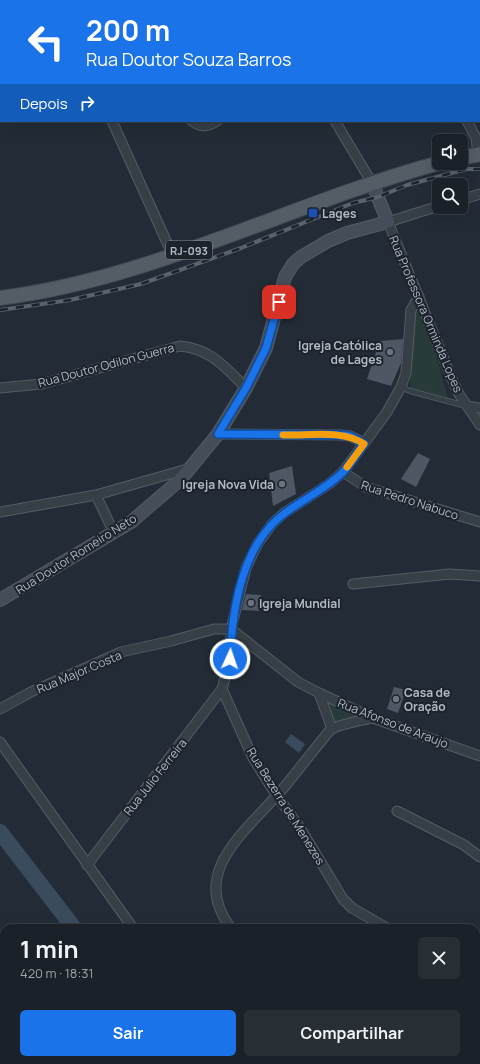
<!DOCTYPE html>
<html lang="pt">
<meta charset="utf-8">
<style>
:root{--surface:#1a2128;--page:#272e34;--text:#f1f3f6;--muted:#9fa3a8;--line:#383e45;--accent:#1a73e8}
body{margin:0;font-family:Manrope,sans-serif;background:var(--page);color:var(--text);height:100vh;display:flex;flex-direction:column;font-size:15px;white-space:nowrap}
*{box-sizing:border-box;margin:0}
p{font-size:13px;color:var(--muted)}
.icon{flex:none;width:22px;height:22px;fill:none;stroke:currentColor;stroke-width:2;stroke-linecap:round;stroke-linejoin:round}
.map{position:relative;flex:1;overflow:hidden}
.drawer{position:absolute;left:0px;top:924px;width:480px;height:140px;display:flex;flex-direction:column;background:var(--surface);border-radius:12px 12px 0 0;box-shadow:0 4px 16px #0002,0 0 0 1px var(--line)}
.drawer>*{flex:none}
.banner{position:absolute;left:0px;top:0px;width:480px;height:122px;box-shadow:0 4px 16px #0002,0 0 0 1px var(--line);background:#1a73e8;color:#fff;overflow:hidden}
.fabs{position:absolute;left:432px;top:134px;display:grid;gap:8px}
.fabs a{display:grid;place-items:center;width:36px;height:36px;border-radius:6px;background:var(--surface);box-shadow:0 4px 16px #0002,0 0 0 1px var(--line);font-size:20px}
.pin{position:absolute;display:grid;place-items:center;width:34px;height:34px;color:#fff;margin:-17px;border-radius:8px;box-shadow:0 2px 6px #0006}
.me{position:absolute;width:44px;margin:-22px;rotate:3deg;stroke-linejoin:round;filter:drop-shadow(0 0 3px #0008)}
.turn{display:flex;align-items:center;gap:14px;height:84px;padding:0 20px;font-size:18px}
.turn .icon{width:52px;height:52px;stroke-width:2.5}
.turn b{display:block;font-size:28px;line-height:34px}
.then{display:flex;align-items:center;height:38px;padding:0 20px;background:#0003;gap:8px;font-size:15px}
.round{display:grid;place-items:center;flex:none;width:42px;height:42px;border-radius:6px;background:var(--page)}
.overview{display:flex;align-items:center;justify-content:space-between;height:68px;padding:0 20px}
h1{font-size:24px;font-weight:700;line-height:30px}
.cta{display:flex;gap:8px;margin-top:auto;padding:8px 20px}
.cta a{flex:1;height:46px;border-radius:6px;background:var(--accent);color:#fff;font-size:16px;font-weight:700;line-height:46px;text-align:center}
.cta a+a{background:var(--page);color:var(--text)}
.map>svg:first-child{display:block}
.green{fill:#283a39}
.water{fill:#3a4b5d}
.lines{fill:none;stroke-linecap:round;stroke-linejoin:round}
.river{stroke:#3a4b5d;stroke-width:16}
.building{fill:#4e5864}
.lane-casing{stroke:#545c64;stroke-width:6}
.street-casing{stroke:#545c64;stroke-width:11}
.secondary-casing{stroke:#545c64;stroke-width:14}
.primary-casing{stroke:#3f4750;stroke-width:16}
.lane{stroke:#363e46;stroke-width:4.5}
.street{stroke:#363e46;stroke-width:9}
.secondary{stroke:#454d59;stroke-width:12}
.primary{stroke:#545d66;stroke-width:14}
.rail-casing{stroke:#59626d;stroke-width:4}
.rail{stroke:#1c232b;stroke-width:2.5;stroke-dasharray:8;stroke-linecap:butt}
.route-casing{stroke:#114b97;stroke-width:10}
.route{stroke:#1a73e8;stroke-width:7}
.slow{stroke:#f59e0b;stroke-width:7}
.transit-dot{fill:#1a4fb4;stroke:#1c232b;stroke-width:1.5}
.worship-dot{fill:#6b7280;stroke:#1c232b;stroke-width:1.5}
.labels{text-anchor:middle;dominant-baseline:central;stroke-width:4;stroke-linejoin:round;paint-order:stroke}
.shield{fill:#1c232b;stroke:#848c95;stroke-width:1}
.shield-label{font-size:11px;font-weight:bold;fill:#b1b9c3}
.poi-label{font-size:12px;font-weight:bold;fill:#b1b9c3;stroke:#1c232b;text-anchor:start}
.street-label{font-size:12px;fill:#b1b9c3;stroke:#1c232b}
</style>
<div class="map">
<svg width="480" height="1064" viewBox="0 0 480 1064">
<rect width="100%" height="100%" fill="#232c36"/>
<g class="green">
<path d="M419 296 448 398 411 390 407 339Z"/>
<path d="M323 700 336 703 369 717 335 726Z"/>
</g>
<path class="water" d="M291 734 305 744 299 753 285 742Z"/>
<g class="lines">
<g class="river">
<path d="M0 832 74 928"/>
<path d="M185 1060 189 1064"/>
</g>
</g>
<g class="building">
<path d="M403 339 401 363 391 386 367 379 380 341Z"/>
<path d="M418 453 430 459 416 487 401 479Z"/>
<path d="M292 466 296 494 273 506 269 473Z"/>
<path d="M246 594 261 595 259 611 242 610Z"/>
<path d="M394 687 406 690 398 713 387 709Z"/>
</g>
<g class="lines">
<defs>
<path id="lane" d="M401 387 410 391 466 406"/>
<g id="street">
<path d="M42 0V1"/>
<path d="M160 0V1"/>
<path d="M291 0V1"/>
<path d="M406 0V1"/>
<path d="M260 1V0"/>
<path d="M479 5 480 6"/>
<path d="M112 121 173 256"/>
<path d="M192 121C201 128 208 127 217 121"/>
<path d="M335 121 372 183"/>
<path d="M467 121 476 138 478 154"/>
<path d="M461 200 480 194"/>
<path d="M439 206 388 222 452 379 459 394 480 425"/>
<path d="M0 388 41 384 180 346C211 349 225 367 246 388"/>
<path d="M467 406 480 408"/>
<path d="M218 434 341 435 350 436 364 443"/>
<path d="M343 472 366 487 480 522"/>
<path d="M96 495 114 533"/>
<path d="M0 512 96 495 191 468"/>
<path d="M353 584 450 574 480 576"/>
<path d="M319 693 332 729"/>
<path d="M0 709 31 692 121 652 171 641 214 629H231L298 682 319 693 373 718 480 756"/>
<path d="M0 742 133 928"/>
<path d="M397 811 464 845 480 857"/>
<path d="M87 865 222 689"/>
<path d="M231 928C186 870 252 827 286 785 298 770 310 755 322 740 325 737 328 731 332 729 340 724 364 720 373 718"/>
<path d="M387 928 352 908 343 899 299 826 277 796 253 758 222 689 230 659 231 629 246 568 258 543 272 524 284 513 329 484 343 472 387 412 401 387 406 373 411 310 419 296"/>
<path d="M0 947 4 953"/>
<path d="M476 979 480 983"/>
<path d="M0 1032 4 1026"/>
<path d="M80 1060 85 1064"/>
<path d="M226 1060 229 1064"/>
</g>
<path id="secondary" d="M0 600 131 522 181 479 218 434 246 388 266 348 285 277 293 264 301 257 328 241 347 233 388 222 372 183"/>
<g id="primary">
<path d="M461 158 480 154"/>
<path d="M0 298C153 279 291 203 439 163"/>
</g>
</defs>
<use href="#lane" class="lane-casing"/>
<use href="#street" class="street-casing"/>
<use href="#secondary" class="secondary-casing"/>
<use href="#primary" class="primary-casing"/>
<use href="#lane" class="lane"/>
<use href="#street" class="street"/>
<use href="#secondary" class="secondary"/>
<use href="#primary" class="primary"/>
<defs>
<path id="rail" d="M0 310 70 300 141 284 241 248 353 203 378 197 407 185 467 169H480"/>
</defs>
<use href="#rail" class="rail-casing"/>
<use href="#rail" class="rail"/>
</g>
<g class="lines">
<defs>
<path id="route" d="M230 659C232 609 242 544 285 513 304 499 325 489 342 473 351 464 357 453 364 444L350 436 341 435 218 434 246 388 266 348 279 302"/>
</defs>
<use href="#route" class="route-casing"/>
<use href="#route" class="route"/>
<path class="slow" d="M283 435C308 436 342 429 364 444L347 467"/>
</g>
<rect class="transit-dot" x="308" y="208" width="10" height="10" rx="2"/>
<g class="worship-dot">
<circle cx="390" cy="352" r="4"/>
<circle cx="282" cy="484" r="4"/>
<circle cx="251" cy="603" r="4"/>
<circle cx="396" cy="699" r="4"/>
</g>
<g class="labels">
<rect class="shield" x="166" y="241" width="46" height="18" rx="3"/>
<g class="shield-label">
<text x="189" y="250">RJ-093</text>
</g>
<g class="poi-label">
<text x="322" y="213">Lages</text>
<text x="382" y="345" text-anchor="end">Igreja Católica<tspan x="382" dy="14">de Lages</tspan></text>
<text x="274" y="484" text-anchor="end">Igreja Nova Vida</text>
<text x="259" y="603">Igreja Mundial</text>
<text x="404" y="692">Casa de<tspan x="404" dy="14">Oração</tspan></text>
</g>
<g class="street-label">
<text transform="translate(426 314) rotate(67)">Rua Professora Orminda Lopes</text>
<text transform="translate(106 365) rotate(-15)">Rua Doutor Odilon Guerra</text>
<text transform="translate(410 500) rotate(18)">Rua Pedro Nabuco</text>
<text transform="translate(76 554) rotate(-32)">Rua Doutor Romeiro Neto</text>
<text transform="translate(79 672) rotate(-23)">Rua Major Costa</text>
<text transform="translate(393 723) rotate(21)">Rua Afonso de Araujo</text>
<text transform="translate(155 777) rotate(-52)">Rua Julio Ferreira</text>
<text transform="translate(286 806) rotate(58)">Rua Bezerra de Menezes</text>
</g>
</g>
</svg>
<div class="fabs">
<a><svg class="icon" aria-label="sound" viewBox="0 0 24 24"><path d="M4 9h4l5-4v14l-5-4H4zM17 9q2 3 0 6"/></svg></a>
<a><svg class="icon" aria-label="search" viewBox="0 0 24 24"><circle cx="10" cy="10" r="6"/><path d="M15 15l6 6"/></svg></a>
</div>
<div class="pin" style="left:279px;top:302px;background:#d93025"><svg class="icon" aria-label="arrive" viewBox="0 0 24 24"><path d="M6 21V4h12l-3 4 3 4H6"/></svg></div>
<svg class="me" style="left:230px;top:659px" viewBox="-20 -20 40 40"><circle r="17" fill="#1a73e8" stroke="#fff" stroke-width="3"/><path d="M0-11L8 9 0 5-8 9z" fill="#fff"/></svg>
<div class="banner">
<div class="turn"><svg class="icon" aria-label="left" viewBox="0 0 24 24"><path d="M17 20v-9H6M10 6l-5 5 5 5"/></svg><div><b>200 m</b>Rua Doutor Souza Barros</div></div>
<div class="then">Depois<svg class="icon" aria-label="right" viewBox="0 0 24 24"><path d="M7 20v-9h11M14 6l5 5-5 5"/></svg></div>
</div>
<section class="drawer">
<div class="overview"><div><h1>1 min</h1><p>420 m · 18:31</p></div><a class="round"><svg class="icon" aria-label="close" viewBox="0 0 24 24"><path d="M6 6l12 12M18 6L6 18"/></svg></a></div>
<div class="cta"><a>Sair</a><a>Compartilhar</a></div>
</section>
</div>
